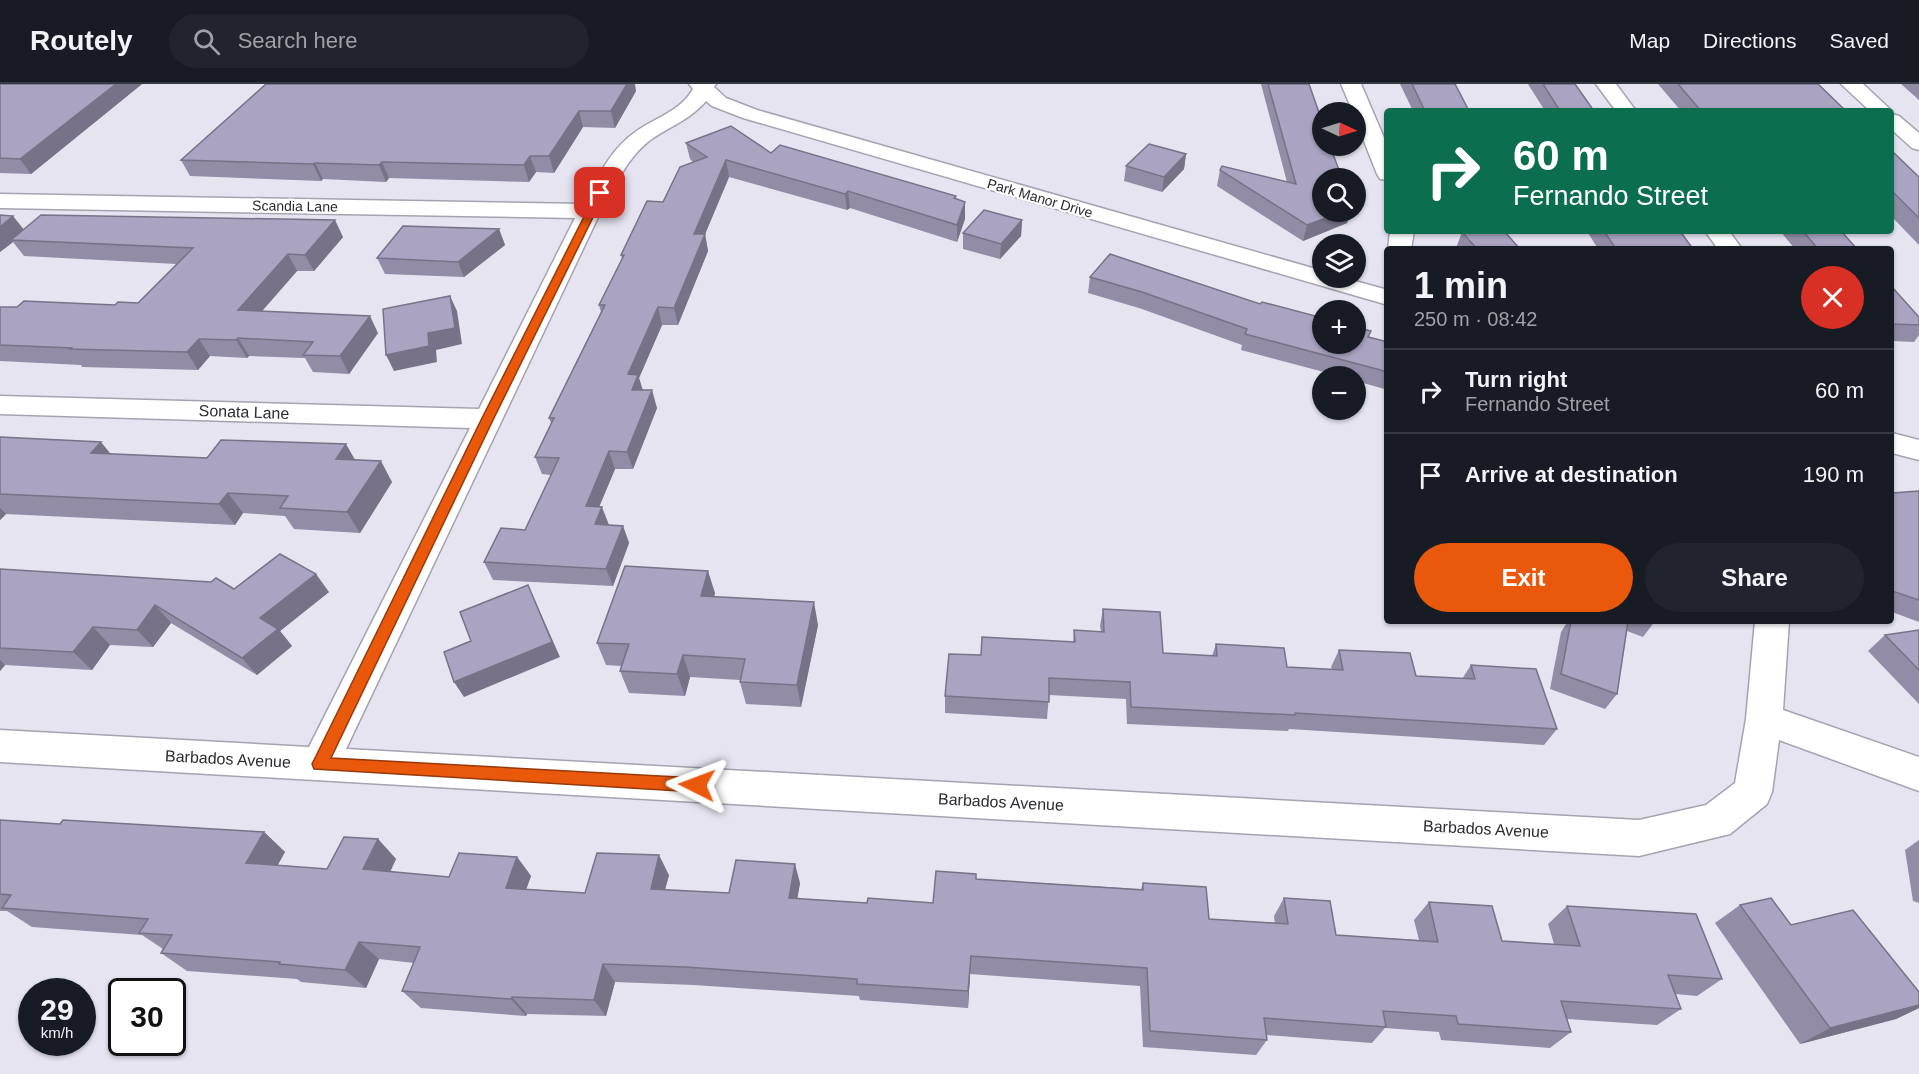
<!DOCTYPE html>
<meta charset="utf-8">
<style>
:root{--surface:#171b24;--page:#20242c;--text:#f1f3f6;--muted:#9ea1a6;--line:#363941;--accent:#ea580c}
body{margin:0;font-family:Arial,sans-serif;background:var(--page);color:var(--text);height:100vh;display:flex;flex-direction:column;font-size:22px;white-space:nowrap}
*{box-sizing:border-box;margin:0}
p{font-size:20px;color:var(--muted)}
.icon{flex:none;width:33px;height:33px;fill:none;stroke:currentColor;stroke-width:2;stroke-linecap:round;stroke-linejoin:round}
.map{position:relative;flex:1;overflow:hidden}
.details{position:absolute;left:1384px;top:162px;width:510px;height:378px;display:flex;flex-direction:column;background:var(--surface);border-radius:6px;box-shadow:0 2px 4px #0004}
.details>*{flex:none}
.banner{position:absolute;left:1384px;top:24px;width:510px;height:126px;border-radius:6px;box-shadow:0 2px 4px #0004;background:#0b6e4f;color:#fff;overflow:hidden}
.needle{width:39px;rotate:94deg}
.fabs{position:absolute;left:1312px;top:18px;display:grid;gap:12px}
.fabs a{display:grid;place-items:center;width:54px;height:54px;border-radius:50%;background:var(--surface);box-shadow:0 2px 4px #0004;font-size:30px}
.speed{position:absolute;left:18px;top:894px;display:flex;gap:12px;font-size:30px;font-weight:700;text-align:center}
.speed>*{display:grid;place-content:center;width:78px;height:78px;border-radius:50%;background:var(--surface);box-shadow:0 2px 4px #0004;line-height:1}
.speed small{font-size:15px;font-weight:400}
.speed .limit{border:3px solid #111;border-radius:9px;background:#fff;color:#111}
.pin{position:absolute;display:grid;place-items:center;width:51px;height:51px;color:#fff;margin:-26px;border-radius:12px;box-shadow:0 3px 9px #0006}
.me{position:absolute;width:66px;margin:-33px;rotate:273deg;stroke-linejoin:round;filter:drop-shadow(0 0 4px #0008)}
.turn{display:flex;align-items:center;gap:21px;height:126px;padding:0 30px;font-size:27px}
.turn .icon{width:78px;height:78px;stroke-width:2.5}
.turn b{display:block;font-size:42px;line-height:51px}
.round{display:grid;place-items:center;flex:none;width:63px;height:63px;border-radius:32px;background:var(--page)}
.head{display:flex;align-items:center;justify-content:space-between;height:102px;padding:0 30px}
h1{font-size:36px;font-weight:700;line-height:45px}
.button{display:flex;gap:12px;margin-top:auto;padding:12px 30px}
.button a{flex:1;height:69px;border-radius:36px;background:var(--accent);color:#fff;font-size:24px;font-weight:700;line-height:69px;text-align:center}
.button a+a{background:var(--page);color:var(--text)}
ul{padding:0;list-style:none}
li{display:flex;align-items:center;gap:18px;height:84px;padding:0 30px;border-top:2px solid var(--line)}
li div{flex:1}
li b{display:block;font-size:22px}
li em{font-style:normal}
header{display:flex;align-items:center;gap:36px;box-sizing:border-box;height:84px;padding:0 30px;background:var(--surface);border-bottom:2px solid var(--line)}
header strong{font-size:28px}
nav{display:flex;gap:33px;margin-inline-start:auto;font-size:21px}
.search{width:420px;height:54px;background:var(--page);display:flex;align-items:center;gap:15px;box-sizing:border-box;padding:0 21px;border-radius:33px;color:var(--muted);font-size:22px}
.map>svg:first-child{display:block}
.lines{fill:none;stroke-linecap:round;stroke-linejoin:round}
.minor-casing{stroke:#a5a3af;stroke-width:3}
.minor{fill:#fff;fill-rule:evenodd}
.wall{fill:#928ca6}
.shaded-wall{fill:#777287}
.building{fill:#aaa3c1;stroke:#777287;stroke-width:1.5}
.route{fill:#ea580c;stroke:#983908;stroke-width:1.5}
.labels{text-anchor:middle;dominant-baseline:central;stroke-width:4.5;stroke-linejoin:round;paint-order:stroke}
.far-street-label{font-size:14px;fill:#2d2c31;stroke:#fff}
.street-label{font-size:16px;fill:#2d2c31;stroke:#fff}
</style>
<header>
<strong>Routely</strong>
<div class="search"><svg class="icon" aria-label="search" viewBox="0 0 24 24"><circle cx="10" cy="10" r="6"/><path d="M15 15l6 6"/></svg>Search here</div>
<nav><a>Map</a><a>Directions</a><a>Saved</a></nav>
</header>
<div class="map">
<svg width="1919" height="990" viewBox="0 0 1919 990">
<rect width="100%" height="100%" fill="#e6e4f0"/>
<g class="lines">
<defs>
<g id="minor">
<path d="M689 0H716L714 3 726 14 757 26 1323 187V194H1344L1388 206V221L743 34 712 22 706 17C690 36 668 43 649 57 626 75 615 103 601 127L346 665 1639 736 1706 721 1735 699 1746 635 1755 537H1789L1783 626 1919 673V707L1779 656 1772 708 1767 720 1730 750 1639 772 0 678V646L309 663 470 344 0 330V312L479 325 575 134 0 124V110L583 120C597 95 610 66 634 49 654 34 680 28 693 5Z"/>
<path d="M1341 0H1361L1388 63V96L1380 95 1377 90 1356 37V28H1353Z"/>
<path d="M1596 0H1616L1636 27H1616Z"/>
<path d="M1841 0H1863L1892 27H1870Z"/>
<path d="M1892 30 1899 32 1919 49V66L1912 64 1892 46Z"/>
<path d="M1390 147H1414L1411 165 1388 166Z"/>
<path d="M1705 147H1729L1742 165H1718Z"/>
<path d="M1892 349 1919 356V376L1892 369Z"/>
</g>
</defs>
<use href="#minor" class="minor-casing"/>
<use href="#minor" class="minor"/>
</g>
<g class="wall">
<path d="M0 0H142L31 90 0 89Z"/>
<path d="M1261 0H1309L1323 128H1351L1347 139 1303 157 1217 102 1220 86 1287 98Z"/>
<path d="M1400 0H1455L1469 27H1413Z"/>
<path d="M1528 0H1575L1594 27H1545Z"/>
<path d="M1658 0H1818L1846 27H1681Z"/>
<path d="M1901 0H1919V16Z"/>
<path d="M636 7 615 44 583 43 554 89 536 88 529 98 389 94 386 98 323 95 321 97 190 92 181 76Z"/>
<path d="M686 59 771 69 956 112V115L965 135 957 158 850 124 847 126 729 93 705 150 708 167 678 241H662L639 294 643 306 657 324 633 385H615L599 423 609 441 623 442 629 459 613 502 493 496 484 478 525 446 551 391 542 390 535 373 551 339 549 334 601 228 599 221 622 175 621 171 693 78 690 75Z"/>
<path d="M1892 67 1919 93V161L1892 133Z"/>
<path d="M1186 70 1184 85 1162 108 1124 97 1126 82Z"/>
<path d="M0 131 23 145 343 153 314 187H297L262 227 378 249 349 290 313 288 305 274 249 272 247 274 210 272 198 286 82 283 81 281 0 277V223H17L115 221 138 219 177 180 24 172 13 158 0 168Z"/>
<path d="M1022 136 1021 152 1000 175 963 165V149Z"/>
<path d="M499 145 505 161 464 193 385 190 377 174Z"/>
<path d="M1587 147H1680L1693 165H1598Z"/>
<path d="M1780 147H1841L1857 165H1795Z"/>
<path d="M1462 148 1520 165H1457L1456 164Z"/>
<path d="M1090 193 1260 220 1388 258V306L1356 297V292H1339L1241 266 1242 261 1139 224 1088 209Z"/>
<path d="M1892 203 1919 233V251L1914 258 1892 257Z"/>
<path d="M0 353 111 370 180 373 355 376 392 398 360 449 294 445 285 432 243 429 235 441 6 430 0 436Z"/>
<path d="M1919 407V538L1892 528V409Z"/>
<path d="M0 485 234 505 329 508 280 547 292 562 257 591 171 539 153 563 110 561 92 586 5 581 0 587Z"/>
<path d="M715 509 714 513 818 541 801 623 746 620 740 598V596L690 593 685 612 629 609 620 587 621 582 606 581 597 559Z"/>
<path d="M1103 525 1163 569 1212 572 1216 560 1287 583 1332 585 1331 583 1339 566 1416 592 1462 595 1471 581 1557 645 1544 661 1289 645 1288 647 1127 640 1126 615 1049 611 1047 635 945 629V612L981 571 1073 558 1074 546 1101 548 1100 542Z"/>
<path d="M1568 537H1655L1643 553 1627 547 1617 610 1605 625 1550 605 1561 548Z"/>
<path d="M1919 546V620L1868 567 1885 551Z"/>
<path d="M0 736 60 740 264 748 285 768 277 781 327 785 378 755 396 775 390 788 449 793 517 773 531 792 526 805 585 809 669 791 665 806 729 809 800 799 797 815 867 819H933L976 795 1141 805 1143 799 1209 835 1275 840 1274 832 1284 814 1336 851 1419 856 1414 836 1429 818 1502 857 1554 860 1548 840 1567 822 1722 895 1697 912 1676 910 1681 925 1657 941 1567 935 1571 948 1550 964 1441 956 1439 948 1385 944 1372 959 1266 951 1267 956 1256 971 1143 963 1140 902 970 890 968 924 860 916 859 912 694 901 615 898 606 932 527 930 526 932 421 924 402 907 414 879 379 875 366 904 301 898 297 895 187 887 161 869 163 865 142 851 32 843 7 827H0Z"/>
<path d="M1919 756V819L1913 817 1905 766Z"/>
<path d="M1740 821 1791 841 1919 908V924L1896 935 1800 960 1715 839Z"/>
</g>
<g class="shaded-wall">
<path d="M116 0H142L31 90 20 75Z"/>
<path d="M627 0H635L636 7 615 44 611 27Z"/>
<path d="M579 27 583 43 554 89 549 72Z"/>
<path d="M1186 70 1184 85 1162 108 1164 93Z"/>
<path d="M530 72 536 88 529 98 524 81Z"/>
<path d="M726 76 729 93 698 167 694 150Z"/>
<path d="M382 78 389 94 386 98 379 81Z"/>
<path d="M315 79 323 95 321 97 313 80Z"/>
<path d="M848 107 850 124 847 126 845 110Z"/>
<path d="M965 118V135L957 158V141Z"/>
<path d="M1342 128H1351L1347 139 1303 157 1307 141Z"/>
<path d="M13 132 25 147 11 156 13 158 0 168V143Z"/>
<path d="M335 136 343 153 314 187 305 171Z"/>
<path d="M1022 136 1021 152 1000 175 1001 160Z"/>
<path d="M499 145 505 161 464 193 458 178Z"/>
<path d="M705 150 708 167 678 241 674 224Z"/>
<path d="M288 170 297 187 248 243 238 226Z"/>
<path d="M450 212 457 227 462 260 436 266 437 278 394 287 386 271Z"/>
<path d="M658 223 662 241 639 294 643 308 637 323 628 290Z"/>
<path d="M370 232 378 249 349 290 340 272Z"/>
<path d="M238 254 249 272 247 274 236 256Z"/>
<path d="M199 255 210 272 198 286 187 268Z"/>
<path d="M652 306 657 324 633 385 627 368Z"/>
<path d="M101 358 118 379 91 369Z"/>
<path d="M346 360 358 381 336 375Z"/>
<path d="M609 367 615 385 592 440 586 422Z"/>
<path d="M381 377 392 398 360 449 347 428Z"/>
<path d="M228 409 243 429 235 441 219 420Z"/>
<path d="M602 423 609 441 595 440Z"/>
<path d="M0 424 6 430 0 436Z"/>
<path d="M623 442 629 459 613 502 606 485Z"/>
<path d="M708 487 715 509 707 535 701 512Z"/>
<path d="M316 490 329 508 280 547 292 562 257 591 242 574 260 534Z"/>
<path d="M528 501 560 573 464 613 454 598Z"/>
<path d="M814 518 818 541 801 623 797 601Z"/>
<path d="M155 521 171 539 153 563 137 546Z"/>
<path d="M93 543 110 561 92 586 73 568Z"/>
<path d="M683 571 690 593 685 612 677 590Z"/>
<path d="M0 576 5 581 0 587Z"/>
<path d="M264 748 285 768 268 799 246 779Z"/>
<path d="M378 755 396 775 382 805 363 785Z"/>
<path d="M659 771 669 791 660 824 651 805Z"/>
<path d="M517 773 531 792 520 823 506 804Z"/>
<path d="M795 780 800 799 794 833 789 814Z"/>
<path d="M359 858 379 875 366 904 345 886Z"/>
<path d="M971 872 970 890 968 924V907Z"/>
<path d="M603 880 615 898 606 932 594 916Z"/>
<path d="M512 913 527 930 526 932 511 915Z"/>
<path d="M1919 921V924L1896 935 1800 960 1830 944Z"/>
</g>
<g class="building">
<path d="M0 0H116L20 75 0 74Z"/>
<path d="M266 0H627L611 27H579L549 72H530L524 81 382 78 379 81 315 79 313 80 181 76Z"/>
<path d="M1268 0H1309L1323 40V62H1330L1342 94H1323V128H1342L1307 141 1220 86 1222 82 1296 100Z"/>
<path d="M1412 0H1455L1469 27H1425Z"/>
<path d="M1543 0H1575L1594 27H1560Z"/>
<path d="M1678 0H1818L1846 27H1701Z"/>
<path d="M731 42 771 69 780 61 956 112 954 114 965 118 957 141 848 107 845 110 726 76 694 150H705L674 224 658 223 628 290 638 291 632 306H652L627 368 609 367 586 422 602 423 595 440 623 442 606 485 484 478 501 444 525 446 559 374 535 373 554 334H549L605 221H599L624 171H621L647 117 663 118 680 83 707 73 686 59Z"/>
<path d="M1149 60 1186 70 1164 93 1126 82Z"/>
<path d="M1892 67 1919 93V134L1892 107Z"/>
<path d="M984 126 1022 136 1001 160 963 149Z"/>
<path d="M0 131 13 132 0 143Z"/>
<path d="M41 131 335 136 305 171 288 170 238 226 370 232 340 272 303 271 313 258 238 254 236 256 199 255 187 268 69 265 71 264 0 261V223H17L24 217 115 221 118 218 138 219 193 164 11 156Z"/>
<path d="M403 142 499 145 458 178 377 174Z"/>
<path d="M1477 147H1504L1520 165H1477L1462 148Z"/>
<path d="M1604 147H1680L1693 165H1616Z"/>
<path d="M1803 147H1841L1857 165H1818Z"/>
<path d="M1110 170 1260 220 1262 218 1323 234V260H1356V243L1371 247 1368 253 1388 258V288L1245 250 1247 245 1142 208 1090 193Z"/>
<path d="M1892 203 1919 233V241L1892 240Z"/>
<path d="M450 212 455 244 428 249 429 262 386 271 383 225Z"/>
<path d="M0 353 101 358 91 369 207 374 221 356 346 360 336 375 381 377 347 428 280 424 288 412 228 409 219 420 0 410Z"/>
<path d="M1919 407V516L1892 507V409Z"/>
<path d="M280 470 316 490 260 534 278 545 242 574 155 521 137 546 93 543 73 568 0 564V485L211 498 216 494 234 505Z"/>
<path d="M625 482 708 487 701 512 814 518 797 601 740 598 745 575 683 571 677 590 620 587 629 560 597 559Z"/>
<path d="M528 501 552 558 454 598 444 568 471 557 460 528Z"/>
<path d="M1103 525 1160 528 1163 569 1217 572 1216 560 1284 564 1287 583 1343 586 1339 566 1410 569 1416 592 1475 595 1471 581 1536 585 1557 645 1295 629V631L1131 623 1130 598 1049 594V618L945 612 949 570 981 571 982 553 1075 558 1074 546 1104 548Z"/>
<path d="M1571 537H1628L1617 610 1561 590Z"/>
<path d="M1919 546V586L1885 551Z"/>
<path d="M0 736 60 740 63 736 264 748 246 779 327 785 344 753 378 755 363 785 449 793 459 769 517 773 506 804 585 809 597 769 659 771 651 805 729 809 736 776 795 780 789 814 867 819 868 814 933 819 936 787 976 790V795L1143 806V799L1206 803 1209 835 1288 840 1284 814 1330 817 1336 851 1438 858 1429 818 1492 822 1502 857 1580 862 1567 822 1696 830 1722 895 1668 891 1681 925 1561 917 1571 948 1458 940 1456 932 1383 927 1386 943 1264 934 1267 956 1150 947 1147 884 971 872 968 907 857 900V895L685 883 603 880 594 916 512 913 511 915 402 907 420 863 359 858 345 886 279 880 280 878 161 869 172 851 139 849 148 835 2 824 11 811 0 810Z"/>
<path d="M1771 814 1791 841 1853 826 1919 908V921L1830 944 1740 821Z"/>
</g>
<path class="route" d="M597 107 605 109 494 334 331 674 697 694 703 696 705 701 703 706 697 708 314 685 312 680 314 676 482 334Z"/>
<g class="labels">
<g class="far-street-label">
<text transform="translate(1040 114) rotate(16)">Park Manor Drive</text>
<text transform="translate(295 122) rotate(1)">Scandia Lane</text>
</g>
<g class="street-label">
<text transform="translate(244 328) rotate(2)">Sonata Lane</text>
<text transform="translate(228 675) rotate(3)">Barbados Avenue</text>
<text transform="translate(1001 718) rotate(3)">Barbados Avenue</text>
<text transform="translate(1486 745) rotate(3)">Barbados Avenue</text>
</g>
</g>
</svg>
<div class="fabs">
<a><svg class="needle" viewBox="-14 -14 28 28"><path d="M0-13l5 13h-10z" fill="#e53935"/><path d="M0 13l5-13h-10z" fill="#9ea1a6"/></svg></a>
<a><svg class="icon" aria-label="search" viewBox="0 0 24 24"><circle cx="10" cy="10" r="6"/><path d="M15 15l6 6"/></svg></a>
<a><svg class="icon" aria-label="layers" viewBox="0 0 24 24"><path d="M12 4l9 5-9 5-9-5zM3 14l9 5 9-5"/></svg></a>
<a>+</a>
<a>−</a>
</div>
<div class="speed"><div>29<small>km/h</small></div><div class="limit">30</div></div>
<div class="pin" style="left:600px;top:109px;background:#d93025"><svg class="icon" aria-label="arrive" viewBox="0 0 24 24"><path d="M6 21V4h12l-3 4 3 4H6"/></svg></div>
<svg class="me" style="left:697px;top:701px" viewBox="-20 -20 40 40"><path d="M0-17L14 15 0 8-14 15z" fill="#ea580c" stroke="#fff" stroke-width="4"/></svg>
<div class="banner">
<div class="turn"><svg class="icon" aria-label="right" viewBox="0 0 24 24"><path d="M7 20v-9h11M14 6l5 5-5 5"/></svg><div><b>60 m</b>Fernando Street</div></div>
</div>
<section class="details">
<div class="head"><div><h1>1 min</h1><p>250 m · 08:42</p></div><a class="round" style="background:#d93025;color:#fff"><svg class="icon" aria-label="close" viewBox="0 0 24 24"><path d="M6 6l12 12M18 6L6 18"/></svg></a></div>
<ul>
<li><svg class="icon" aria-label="right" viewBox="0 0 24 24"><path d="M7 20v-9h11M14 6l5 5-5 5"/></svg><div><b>Turn right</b><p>Fernando Street</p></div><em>60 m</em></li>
<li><svg class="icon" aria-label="arrive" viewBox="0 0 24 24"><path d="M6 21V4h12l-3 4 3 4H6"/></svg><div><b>Arrive at destination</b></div><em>190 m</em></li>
</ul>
<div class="button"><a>Exit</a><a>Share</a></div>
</section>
</div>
